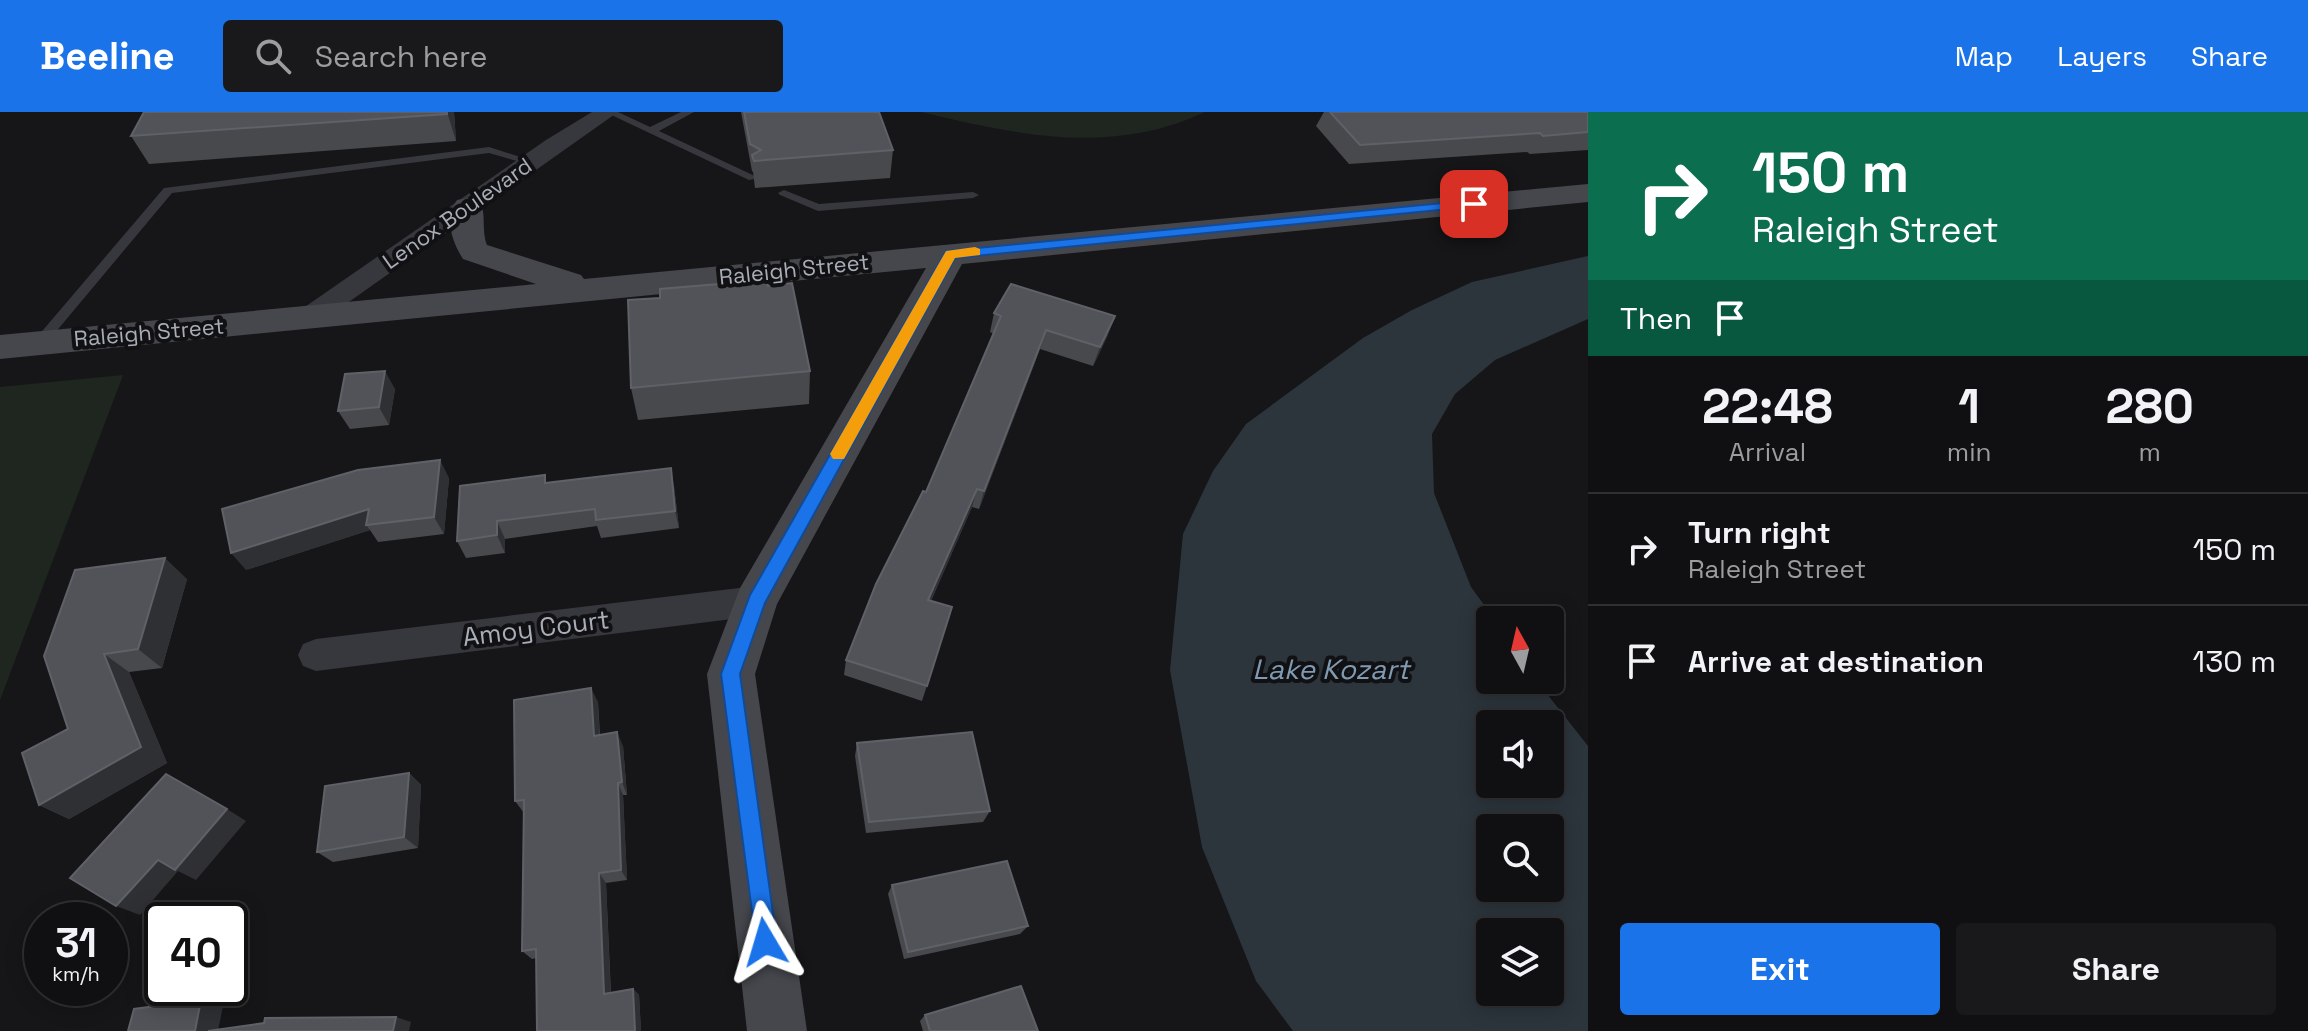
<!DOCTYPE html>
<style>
:root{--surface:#101012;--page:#19191b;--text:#f1f3f6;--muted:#9c9d9f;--line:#303032;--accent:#1a73e8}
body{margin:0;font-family:"Space Grotesk",sans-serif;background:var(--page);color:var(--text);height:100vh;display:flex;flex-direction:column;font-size:30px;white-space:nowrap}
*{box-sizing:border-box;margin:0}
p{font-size:26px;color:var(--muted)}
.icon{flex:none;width:44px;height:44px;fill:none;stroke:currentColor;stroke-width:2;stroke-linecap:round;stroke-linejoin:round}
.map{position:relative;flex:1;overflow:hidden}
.panel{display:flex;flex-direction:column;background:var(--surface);width:720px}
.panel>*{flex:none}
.guide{background:#0b6e4f;color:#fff;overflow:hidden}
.needle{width:52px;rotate:352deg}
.fabs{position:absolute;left:1476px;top:494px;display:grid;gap:16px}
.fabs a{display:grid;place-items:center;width:88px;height:88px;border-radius:8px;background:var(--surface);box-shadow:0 4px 20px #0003,0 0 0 2px var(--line);font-size:40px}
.speed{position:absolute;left:24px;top:790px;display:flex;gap:16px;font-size:40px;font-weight:700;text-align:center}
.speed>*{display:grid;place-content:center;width:104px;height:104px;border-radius:50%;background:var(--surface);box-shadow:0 4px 20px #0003,0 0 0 2px var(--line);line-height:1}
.speed small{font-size:20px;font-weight:400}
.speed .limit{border:4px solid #111;border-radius:12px;background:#fff;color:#111}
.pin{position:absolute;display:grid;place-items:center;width:68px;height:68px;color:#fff;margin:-34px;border-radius:16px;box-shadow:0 4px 12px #0006}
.me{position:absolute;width:88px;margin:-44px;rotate:353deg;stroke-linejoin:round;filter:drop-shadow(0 0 6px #0008)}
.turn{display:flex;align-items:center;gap:28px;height:168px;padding:0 32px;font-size:36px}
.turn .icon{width:104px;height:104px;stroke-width:2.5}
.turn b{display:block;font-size:56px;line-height:68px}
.then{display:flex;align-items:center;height:76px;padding:0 32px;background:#0003;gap:16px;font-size:30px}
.eta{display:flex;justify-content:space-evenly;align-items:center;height:136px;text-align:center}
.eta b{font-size:48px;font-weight:600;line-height:56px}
.primary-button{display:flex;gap:16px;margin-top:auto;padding:16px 32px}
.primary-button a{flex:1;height:92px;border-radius:8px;background:var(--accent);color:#fff;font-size:32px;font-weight:600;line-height:92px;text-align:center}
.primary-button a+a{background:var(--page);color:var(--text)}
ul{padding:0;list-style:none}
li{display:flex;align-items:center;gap:24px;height:112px;padding:0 32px;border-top:2px solid var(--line)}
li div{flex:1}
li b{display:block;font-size:30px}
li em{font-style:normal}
header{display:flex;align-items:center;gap:48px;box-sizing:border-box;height:112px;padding:0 40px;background:var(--accent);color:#fff}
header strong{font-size:38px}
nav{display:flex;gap:44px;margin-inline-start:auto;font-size:28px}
.search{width:560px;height:72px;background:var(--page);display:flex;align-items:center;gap:20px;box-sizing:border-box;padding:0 28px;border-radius:8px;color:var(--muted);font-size:30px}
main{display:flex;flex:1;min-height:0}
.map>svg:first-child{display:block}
.green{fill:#1e261f}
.water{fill:#2c353c;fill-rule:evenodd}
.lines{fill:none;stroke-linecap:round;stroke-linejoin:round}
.lane{fill:#37383d;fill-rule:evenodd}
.street{fill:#37383d;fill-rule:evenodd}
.secondary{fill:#45474d;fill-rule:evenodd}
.wall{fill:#47494d}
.shaded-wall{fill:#2f3033}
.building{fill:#525359;stroke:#5f6168;stroke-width:2}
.route{fill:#1a73e8;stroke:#114b97;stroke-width:2}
.slow{fill:#f59e0b}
.labels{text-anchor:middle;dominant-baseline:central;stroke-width:8;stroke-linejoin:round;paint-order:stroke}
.far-street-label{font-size:22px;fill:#a8adb8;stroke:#111113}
.street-label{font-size:26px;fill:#a8adb8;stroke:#111113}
.water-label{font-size:28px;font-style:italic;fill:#7f9bb3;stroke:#111113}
</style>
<header>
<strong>Beeline</strong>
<div class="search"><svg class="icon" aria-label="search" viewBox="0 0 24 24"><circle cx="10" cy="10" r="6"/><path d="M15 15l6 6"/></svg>Search here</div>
<nav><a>Map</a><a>Layers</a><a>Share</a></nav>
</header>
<main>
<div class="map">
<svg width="1588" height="919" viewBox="0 0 1588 919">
<rect width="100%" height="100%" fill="#161618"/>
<g class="green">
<path d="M921 0H1205C1111 44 1017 23 921 0Z"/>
<path d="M123 263 0 588V275Z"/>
</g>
<path class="water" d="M1588 144V207L1495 248 1455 282 1432 322 1434 381 1471 475 1495 508H1490V568H1536L1588 634V919H1293L1256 869 1202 735 1170 558 1183 422 1213 359 1246 312 1363 226 1412 198 1472 170ZM1490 612H1550V672H1490ZM1490 716H1550V776H1490ZM1490 820H1550V880H1490Z"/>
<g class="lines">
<g class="lane">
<path d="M605 0H618L650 15 681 0H694L659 19 759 66 749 68Z"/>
<path d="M489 35 536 50 531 53 489 41 172 81 44 234H34L32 231 164 76Z"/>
<path d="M784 78 819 92 973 80 979 83 973 86 818 99 780 83 778 81Z"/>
</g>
<g class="street">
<path d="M592 0H618L319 211 309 214 299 211 295 205 299 199 546 28Z"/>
<path d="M756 474 768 479 773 489 768 499 756 504 316 559 303 554 298 543 303 532 316 527Z"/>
</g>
<path class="secondary" d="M1588 72V90L962 152 777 492 755 562 807 919H747L707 562 740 476 926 156 0 247V223L536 172 463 147C452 130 444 107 457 88L468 86 479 88C487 100 481 118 487 133L581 163 584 167Z"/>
</g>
<g class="wall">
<path d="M454 0 456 29 149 52 131 24Z"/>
<path d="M741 0H879L893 38 890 66 755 76 753 60 752 59Z"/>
<path d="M1324 0H1588V38L1530 42 1527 40 1349 52 1316 14Z"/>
<path d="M768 174 810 259 809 292 638 308 631 276 660 186Z"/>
<path d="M994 201 1108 223 1093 254 1040 237 979 397 972 395 931 489 952 495 922 589 844 563 846 548 926 380 994 222 990 220Z"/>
<path d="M395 277 389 313 350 317 338 299Z"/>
<path d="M449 366 444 422 378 430 370 418 246 458Z"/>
<path d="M548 371 674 374 679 416 601 426 597 414 505 427V441L466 446 457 429Z"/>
<path d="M187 467 162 556 129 560 167 651 69 707 39 693 68 617 44 544Z"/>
<path d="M598 590 600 623 623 634 627 683H623L627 768 606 771 611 881 633 877 639 883 641 919 536 846 532 847 522 839 524 701 515 689Z"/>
<path d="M857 631 990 699 983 710 866 721 855 644Z"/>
<path d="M409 661 421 673 418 736 333 750 317 740Z"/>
<path d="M892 773 1028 814 1020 822 904 847 888 782Z"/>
<path d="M925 903 1038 919H923L920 909Z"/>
</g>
<g class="shaded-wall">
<path d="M447 0H454L456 29Z"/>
<path d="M1115 204 1108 223 1093 254 1100 235Z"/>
<path d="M1046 218 1040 237 979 397 984 379Z"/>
<path d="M385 259 395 277 389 313 379 295Z"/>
<path d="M440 348 449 366 444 422 434 405Z"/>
<path d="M671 356 674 374 679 416 675 399Z"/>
<path d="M977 377 972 395 924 504 928 488Z"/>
<path d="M369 397 366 413 370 418 246 458 231 441Z"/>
<path d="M497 409 505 427V441L497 423Z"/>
<path d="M165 446 187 467 162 556 138 537Z"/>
<path d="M104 542 129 560 167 651 69 707 39 693Z"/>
<path d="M591 576 598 590 600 637 594 624Z"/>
<path d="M617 620 623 634 627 683 622 670Z"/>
<path d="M409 661 421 673 418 736 404 725Z"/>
<path d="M618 671 623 683 627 768 621 758Z"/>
<path d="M227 697 246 709 196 768 178 759 140 803 116 794 158 748Z"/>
<path d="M599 761 606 771 611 888 604 882Z"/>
<path d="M633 877 639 883 641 919H635Z"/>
<path d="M201 888 223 894 218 919H195Z"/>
<path d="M396 905 411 910 409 919H393Z"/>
</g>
<g class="building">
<path d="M144 0H447V2L131 24Z"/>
<path d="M744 0H879L893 38 754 49 752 43 761 38 750 32Z"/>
<path d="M1330 0H1588V20L1543 24 1540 21 1360 33Z"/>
<path d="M766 168 768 174 792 171 810 259 631 276 628 188 660 186V177Z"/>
<path d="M1011 172 1115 204 1100 235 1046 218 984 379 977 377 928 488 952 495 927 574 846 548 876 472 923 379 926 380 1001 204 994 201Z"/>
<path d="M385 259 379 295 338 299 345 262Z"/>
<path d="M440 348 434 405 366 413 369 397 231 441 222 397 358 358Z"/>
<path d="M671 356 675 399 596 408 595 397 497 409V423L457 429 460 374 545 363V371Z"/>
<path d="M165 446 138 537 104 542 141 635 39 693 22 641 68 617 44 544 75 458Z"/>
<path d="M591 576 594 624 617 620 622 670 618 671 621 758 599 761 604 882 633 877 635 919H537L536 837 522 839 524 688 515 689 514 588Z"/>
<path d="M972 620 990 699 869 710 857 631Z"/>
<path d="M409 661 404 725 317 740 325 674Z"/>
<path d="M166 662 227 697 175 758 158 748 116 794 70 766Z"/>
<path d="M1007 749 1028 814 908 840 892 773Z"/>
<path d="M1021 874 1038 919H930L925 903Z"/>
<path d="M201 888 195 919H128L134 897Z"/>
<path d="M396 905 393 919H208L264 911 265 906Z"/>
</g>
<path class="route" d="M1474 88 1479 89V94L955 146 765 491 740 562 777 830 773 838 765 841 757 838 721 562 750 483 946 139Z"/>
<path class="slow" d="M975 135 980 137V143L955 146 844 347H833L830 342 946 139Z"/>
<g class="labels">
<g class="far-street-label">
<text transform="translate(457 101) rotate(-35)">Lenox Boulevard</text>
<text transform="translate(794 157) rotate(-6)">Raleigh Street</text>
<text transform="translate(149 220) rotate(-5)">Raleigh Street</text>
</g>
<g class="street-label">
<text transform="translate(536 516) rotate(-7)">Amoy Court</text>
</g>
<g class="water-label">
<text x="1331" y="557">Lake Kozart</text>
</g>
</g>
</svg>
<div class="fabs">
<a><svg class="needle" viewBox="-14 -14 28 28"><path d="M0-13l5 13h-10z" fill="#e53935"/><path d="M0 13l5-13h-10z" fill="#9c9d9f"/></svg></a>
<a><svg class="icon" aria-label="sound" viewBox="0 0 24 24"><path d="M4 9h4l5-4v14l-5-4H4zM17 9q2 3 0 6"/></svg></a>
<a><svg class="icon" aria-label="search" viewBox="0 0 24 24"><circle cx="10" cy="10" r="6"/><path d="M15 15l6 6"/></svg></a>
<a><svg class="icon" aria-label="layers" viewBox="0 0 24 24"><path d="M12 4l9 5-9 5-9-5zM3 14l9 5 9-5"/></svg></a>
</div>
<div class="speed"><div>31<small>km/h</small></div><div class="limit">40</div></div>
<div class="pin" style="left:1474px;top:92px;background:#d93025"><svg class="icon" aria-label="arrive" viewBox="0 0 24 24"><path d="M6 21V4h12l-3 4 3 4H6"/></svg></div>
<svg class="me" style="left:765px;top:830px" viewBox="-20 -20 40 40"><path d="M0-17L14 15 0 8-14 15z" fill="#1a73e8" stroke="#fff" stroke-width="4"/></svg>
</div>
<section class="panel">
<div class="guide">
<div class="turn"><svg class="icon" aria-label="right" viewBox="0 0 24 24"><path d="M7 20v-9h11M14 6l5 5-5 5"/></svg><div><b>150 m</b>Raleigh Street</div></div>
<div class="then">Then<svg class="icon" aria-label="arrive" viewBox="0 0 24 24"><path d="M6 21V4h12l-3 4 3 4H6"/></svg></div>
</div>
<div class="eta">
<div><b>22:48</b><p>Arrival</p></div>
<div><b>1</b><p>min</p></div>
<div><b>280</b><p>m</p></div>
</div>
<ul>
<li><svg class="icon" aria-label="right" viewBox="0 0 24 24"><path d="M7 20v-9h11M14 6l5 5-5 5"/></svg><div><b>Turn right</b><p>Raleigh Street</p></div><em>150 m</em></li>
<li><svg class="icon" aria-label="arrive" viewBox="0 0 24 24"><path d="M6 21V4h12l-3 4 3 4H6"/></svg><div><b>Arrive at destination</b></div><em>130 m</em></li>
</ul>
<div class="primary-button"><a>Exit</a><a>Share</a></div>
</section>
</main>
